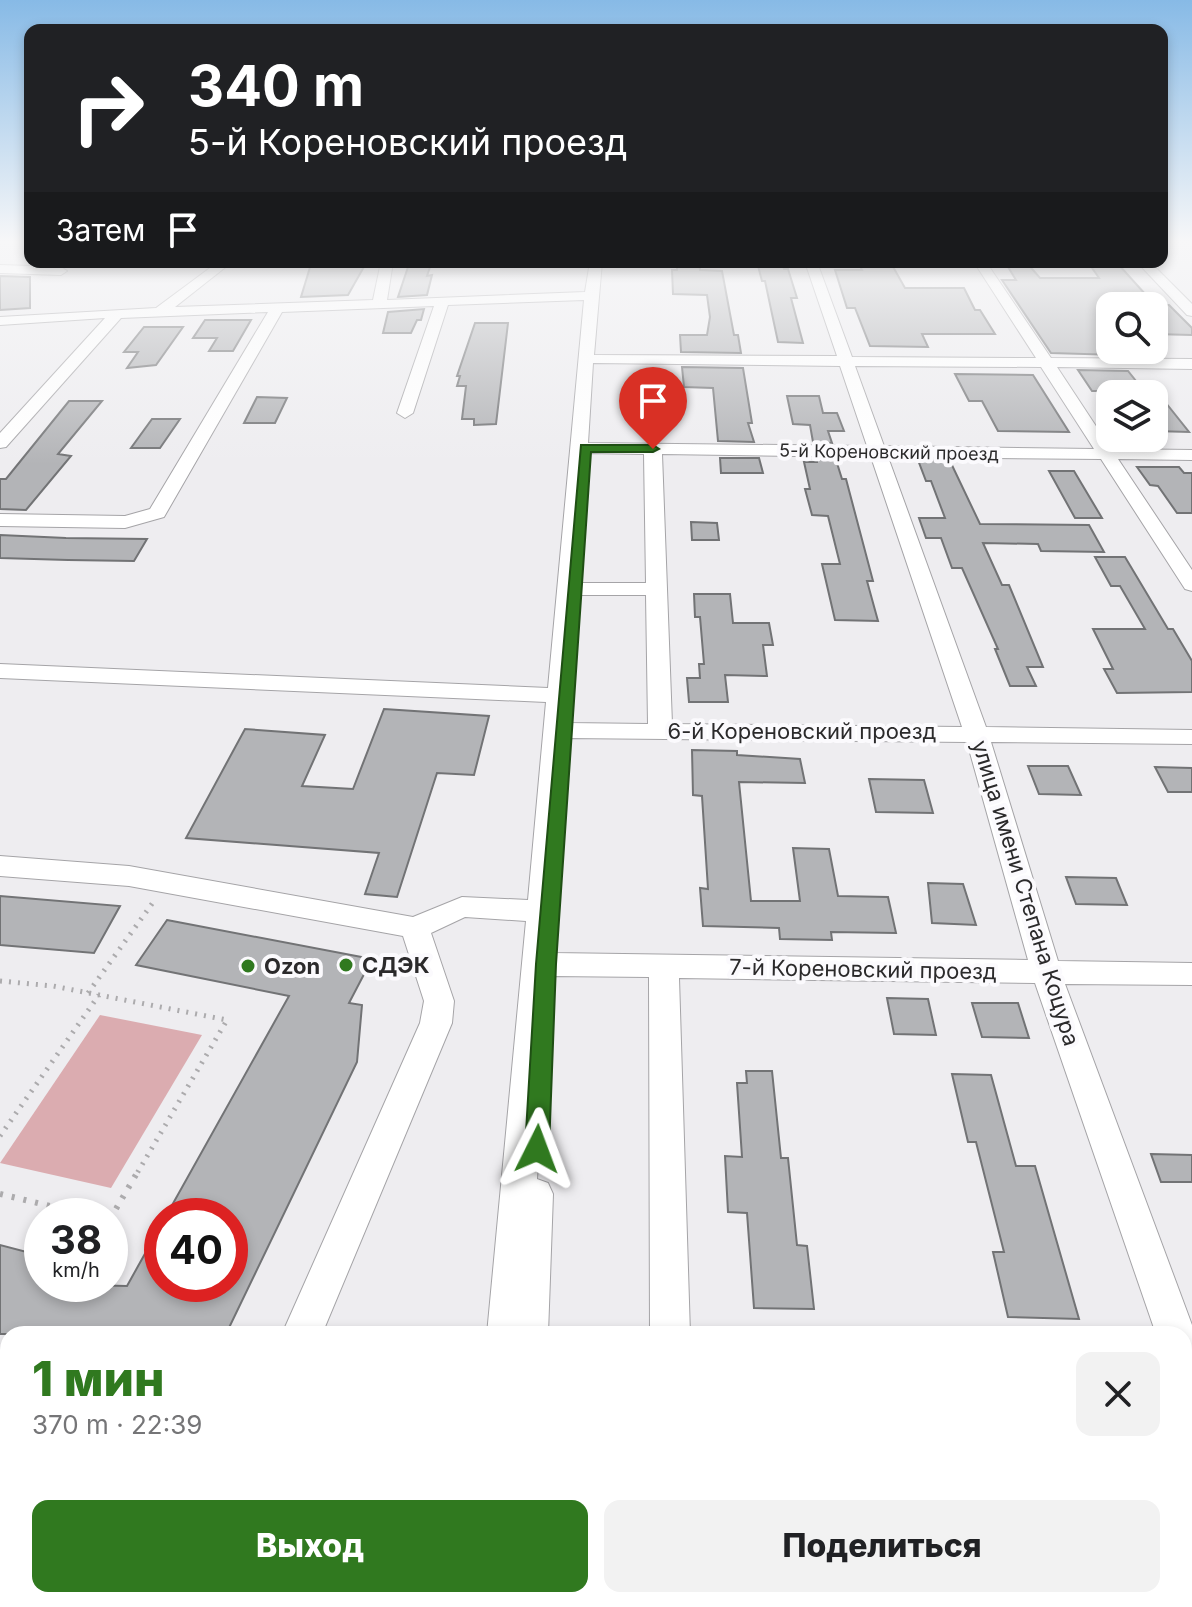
<!DOCTYPE html>
<html lang="ru">
<meta charset="utf-8">
<style>
:root{--surface:#fff;--page:#f2f2f2;--text:#202124;--muted:#757577;--accent:#30791f}
body{margin:0;font-family:Inter,sans-serif;background:var(--page);color:var(--text);height:100vh;display:flex;flex-direction:column;font-size:30px;white-space:nowrap}
*{box-sizing:border-box;margin:0}
p{font-size:26px;color:var(--muted)}
.icon{flex:none;width:44px;height:44px;fill:none;stroke:currentColor;stroke-width:2;stroke-linecap:round;stroke-linejoin:round}
.map{position:relative;flex:1;overflow:hidden}
.drawer{position:absolute;left:0px;top:1326px;width:1192px;height:282px;display:flex;flex-direction:column;background:var(--surface);border-radius:24px 24px 0 0;box-shadow:0 4px 12px #0003}
.drawer>*{flex:none}
.top-card{position:absolute;left:24px;top:24px;width:1144px;height:244px;border-radius:16px;box-shadow:0 4px 12px #0003;background:#202124;color:#fff;overflow:hidden}
.controls{position:absolute;left:1096px;top:292px;display:grid;gap:16px}
.controls a{display:grid;place-items:center;width:72px;height:72px;border-radius:16px;background:var(--surface);box-shadow:0 4px 12px #0003;font-size:40px}
.speed{position:absolute;left:24px;top:1198px;display:flex;gap:16px;font-size:40px;font-weight:700;text-align:center}
.speed>*{display:grid;place-content:center;width:104px;height:104px;border-radius:50%;background:var(--surface);box-shadow:0 4px 12px #0003;line-height:1}
.speed small{font-size:20px;font-weight:400}
.speed .limit{border:12px solid #d22;background:#fff;color:#111}
.pin{position:absolute;display:grid;place-items:center;width:68px;height:68px;color:#fff;margin:-82px -34px;border-radius:50% 50% 50% 0;rotate:-45deg;box-shadow:0 0 8px #0007}
.pin .icon{rotate:45deg}
.me{position:absolute;width:88px;margin:-44px;rotate:3deg;stroke-linejoin:round;filter:drop-shadow(0 0 6px #0008)}
.turn{display:flex;align-items:center;gap:28px;height:168px;padding:0 32px;font-size:36px}
.turn .icon{width:104px;height:104px;stroke-width:2.5}
.turn b{display:block;font-size:56px;line-height:68px}
.then{display:flex;align-items:center;height:76px;padding:0 32px;background:#0003;gap:16px;font-size:30px}
.round{display:grid;place-items:center;flex:none;width:84px;height:84px;border-radius:16px;background:var(--page)}
.headline{display:flex;align-items:center;justify-content:space-between;height:136px;padding:0 32px}
h1{font-size:48px;font-weight:800;line-height:60px;color:var(--accent)}
.action{display:flex;gap:16px;margin-top:auto;padding:16px 32px}
.action a{flex:1;height:92px;border-radius:16px;background:var(--accent);color:#fff;font-size:32px;font-weight:800;line-height:92px;text-align:center}
.action a+a{background:var(--page);color:var(--text)}
.map>svg:first-child{display:block}
.green{fill:#dbacb0}
.forest{fill:#cf989d}
.building{fill:#b3b4b7;stroke:#727375;stroke-width:2}
.lines{fill:none;stroke-linecap:round;stroke-linejoin:round}
.minor-casing{stroke:#a5a4a7;stroke-width:2}
.path-far2{stroke:#acabad;stroke-width:2;stroke-dasharray:1 3;stroke-linecap:butt}
.path-far1{stroke:#acabad;stroke-width:5;stroke-dasharray:2 7;stroke-linecap:butt}
.path{stroke:#acabad;stroke-width:6;stroke-dasharray:3 9;stroke-linecap:butt}
.minor{fill:#fff;fill-rule:evenodd}
.route{fill:#30791f;stroke:#1f4f14;stroke-width:2}
.poi-dot{fill:#30791f;stroke:#fbfafd;stroke-width:3}
.labels{text-anchor:middle;dominant-baseline:central;stroke-width:8;stroke-linejoin:round;paint-order:stroke}
.far-street-label{font-size:18px;fill:#2b2a2b;stroke:#fbfafd}
.street-label{font-size:22px;fill:#2b2a2b;stroke:#fbfafd}
.poi-label{font-size:22px;font-weight:bold;fill:#2b2a2b;stroke:#fbfafd;text-anchor:start}
</style>
<div class="map">
<svg width="1192" height="1607" viewBox="0 0 1192 1607">
<rect width="100%" height="100%" fill="#eeedf0"/>
<path class="green" d="M100 1015 202 1035 111 1188 0 1163Z"/>
<path class="forest" d="M0 1506 8 1508V1600H356L383 1607H0Z"/>
<g class="building">
<path d="M677 262H699L700 270 722 271 734 335H738L741 353 681 352 680 335H707L710 317 707 295 673 294 672 270H677Z"/>
<path d="M757 262H782L784 269H788L797 298H791L803 343 778 342 765 281H762Z"/>
<path d="M1005 262H1026L1040 278H1099L1090 265H1119L1155 305H1169L1192 328V335L1154 334V306H1110V350L1116 355 1051 353 1002 280H1016Z"/>
<path d="M311 264 365 265 348 295 301 297Z"/>
<path d="M409 264H431L427 276 432 275 427 295 398 297Z"/>
<path d="M859 264 892 265 905 288H964L975 310H980L995 334H922L928 347 870 346 855 308H847L835 270H862Z"/>
<path d="M0 276 30 277V308L0 310Z"/>
<path d="M424 309 421 320H417L411 333H383L388 312Z"/>
<path d="M205 320H251L233 351H209L217 338H193Z"/>
<path d="M475 323H508L496 424 474 425V419H462L466 386H457L460 376H457Z"/>
<path d="M144 327H183L156 365 127 368 138 352H124Z"/>
<path d="M682 367 743 368 752 423H748L754 442 718 441 713 388 684 387Z"/>
<path d="M1078 370 1128 371 1144 391H1092Z"/>
<path d="M955 374 1033 375 1069 432 998 431 982 401H969Z"/>
<path d="M1154 388 1189 432 1154 431Z"/>
<path d="M787 396H819L823 413H837L844 431H828L832 443 813 442 810 425 793 424Z"/>
<path d="M257 397 287 398 275 423H244Z"/>
<path d="M69 401H102L58 454 71 456 26 510 0 509V479H6Z"/>
<path d="M152 419H180L160 448H131Z"/>
<path d="M720 458H759L763 473H721Z"/>
<path d="M817 459 836 460 842 479H846L873 581H867L878 621 835 620 822 564H840L828 516 812 515 805 489H810L804 462H817Z"/>
<path d="M918 460 950 461 980 524 1089 525 1104 552 1041 551 1038 544 983 543 1002 585H1009L1043 667H1027L1036 686H1010L995 649H998L962 568H952L941 538H926L919 518H945L931 481H926Z"/>
<path d="M1137 467H1179L1184 473H1192V513H1177L1158 486 1150 485Z"/>
<path d="M1049 471H1074L1102 518H1075Z"/>
<path d="M691 522 717 523 719 540H692Z"/>
<path d="M0 535 66 538 147 539 134 561 68 560 0 558Z"/>
<path d="M1095 557H1125L1168 629H1173L1192 661V692L1117 693 1104 669H1113L1093 629H1145L1120 586H1111Z"/>
<path d="M694 594H730L733 623H769L773 645H763L767 676 725 675 728 702H689L687 678H700L699 664H704L700 617H695Z"/>
<path d="M384 709 489 716 474 775 437 773 397 897 365 894 379 853 186 838 245 729 325 735 302 786 353 789Z"/>
<path d="M692 750 737 751V755L800 759 805 783 739 782 751 901H800L793 848 829 849 838 896 888 897 896 933 831 932 832 940 780 939 779 928 703 926 700 888 708 889 702 796 693 795Z"/>
<path d="M1028 766H1068L1081 795 1039 794Z"/>
<path d="M1155 767 1192 768V792H1168Z"/>
<path d="M869 779 924 780 933 813 876 812Z"/>
<path d="M1066 877 1116 878 1127 905 1076 904Z"/>
<path d="M928 883 963 884 976 925 932 923Z"/>
<path d="M0 896 120 906 94 953 0 945Z"/>
<path d="M167 920 372 959 349 1003 362 1005 357 1062 226 1334H0V1245L42 1256V1284L127 1286 162 1223V1284H230V1216H166L289 996 136 965Z"/>
<path d="M887 998 928 999 936 1035 894 1034Z"/>
<path d="M972 1003H1018L1029 1038 982 1037Z"/>
<path d="M746 1071H772L781 1158H788L797 1245 807 1246 814 1309 754 1308 747 1213 728 1212 725 1156 742 1157 737 1083H747Z"/>
<path d="M952 1074 991 1075 1016 1166H1035L1079 1319 1008 1317 993 1252H1004L976 1142H968Z"/>
<path d="M1151 1154 1192 1155V1182H1161Z"/>
</g>
<g class="lines">
<defs>
<g id="minor">
<path d="M218 262H232L175 307 373 300 381 262H393L387 300 585 292 590 262H602L594 355 837 356 805 262H817L852 357 1036 358 974 262H986L1051 358 1192 359V369L1057 367 1111 449 1192 450V460L1118 459 1192 570V591L1185 589 1101 459 888 457 986 727 1192 730V744L991 742 1058 961 1192 963V985L1065 984 1192 1325V1399L1184 1396V1334H1156L1035 983 679 978 690 1334H650L649 977 551 976 537 1179 548 1183 553 1194 548 1334H487L526 921 465 917 431 933 454 1001 452 1023 322 1334H282L420 1023 424 1001 403 936 129 886 0 876V856L129 866 413 917 462 897 528 900 546 702 0 678V664L548 688 584 300 448 305 413 413 405 418 397 413 434 306 282 312 164 517 125 528 0 526V514L125 516 150 509 268 312 121 318 6 447 0 448V433L105 318 0 325V317L156 308ZM593 363 840 366 867 446 588 443ZM855 366 1041 367 1094 449 884 446ZM587 453 644 454 646 583H578ZM662 454 871 457 962 727 672 724ZM577 595H646L648 724 568 723ZM567 738 967 742 1028 960 553 953Z"/>
<path d="M1137 262H1150L1192 304V316L1187 315Z"/>
<path d="M0 265 61 267 67 271 61 275 0 273Z"/>
<path d="M0 1393 8 1395V1437L0 1433Z"/>
<rect x="464" y="1600" width="73" height="7"/>
<rect x="651" y="1600" width="46" height="7"/>
</g>
</defs>
<use href="#minor" class="minor-casing"/>
<path class="path-far2" d="M1162 242 1192 241"/>
<g class="path-far1">
<path d="M0 981 53 986 227 1020 136 1175"/>
<path d="M88 993 154 901"/>
<path d="M0 1136 99 995"/>
</g>
<g class="path">
<path d="M0 1194 92 1216"/>
<path d="M110 1219 137 1173"/>
</g>
<use href="#minor" class="minor"/>
</g>
<linearGradient id="sky" x2="0" y2="1"><stop stop-color="#87bae6"/><stop offset="0.52" stop-color="#f7f7f8"/><stop offset="1" stop-color="#f7f7f8" stop-opacity="0"/></linearGradient>
<rect width="1192" height="464" fill="url(#sky)"/>
<path class="route" d="M581 445H653L659 449 653 452H591L556 964 549 1149 545 1156 537 1159 528 1156 525 1149 536 964Z"/>
<g class="poi-dot">
<circle cx="346" cy="965" r="8"/>
<circle cx="248" cy="966" r="8"/>
</g>
<g class="labels">
<g class="far-street-label">
<text transform="translate(889 452) rotate(1)">5-й Кореновский проезд</text>
</g>
<g class="street-label">
<text x="802" y="731">6-й Кореновский проезд</text>
<text transform="translate(1026 893) rotate(73)">улица имени Степана Коцура</text>
<text transform="translate(863 969) rotate(1)">7-й Кореновский проезд</text>
</g>
<g class="poi-label">
<text x="362" y="965">СДЭК</text>
<text x="264" y="966">Ozon</text>
</g>
</g>
</svg>
<div class="controls">
<a><svg class="icon" aria-label="search" viewBox="0 0 24 24"><circle cx="10" cy="10" r="6"/><path d="M15 15l6 6"/></svg></a>
<a><svg class="icon" aria-label="layers" viewBox="0 0 24 24"><path d="M12 4l9 5-9 5-9-5zM3 14l9 5 9-5"/></svg></a>
</div>
<div class="speed"><div>38<small>km/h</small></div><div class="limit">40</div></div>
<div class="pin" style="left:653px;top:449px;background:#d93025"><svg class="icon" aria-label="arrive" viewBox="0 0 24 24"><path d="M6 21V4h12l-3 4 3 4H6"/></svg></div>
<svg class="me" style="left:537px;top:1149px" viewBox="-20 -20 40 40"><path d="M0-17L14 15 0 8-14 15z" fill="#30791f" stroke="#fff" stroke-width="4"/></svg>
<div class="top-card">
<div class="turn"><svg class="icon" aria-label="right" viewBox="0 0 24 24"><path d="M7 20v-9h11M14 6l5 5-5 5"/></svg><div><b>340 m</b>5-й Кореновский проезд</div></div>
<div class="then">Затем<svg class="icon" aria-label="arrive" viewBox="0 0 24 24"><path d="M6 21V4h12l-3 4 3 4H6"/></svg></div>
</div>
<section class="drawer">
<div class="headline"><div><h1>1 мин</h1><p>370 m · 22:39</p></div><a class="round"><svg class="icon" aria-label="close" viewBox="0 0 24 24"><path d="M6 6l12 12M18 6L6 18"/></svg></a></div>
<div class="action"><a>Выход</a><a>Поделиться</a></div>
</section>
</div>
